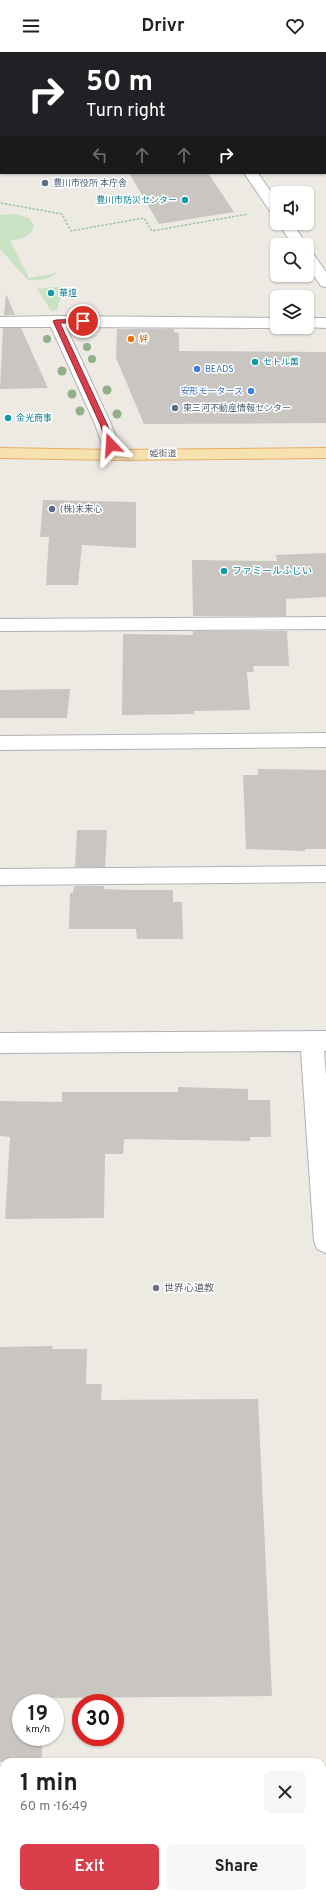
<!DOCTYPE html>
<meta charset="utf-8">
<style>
:root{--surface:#fff;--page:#f6f6f6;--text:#202124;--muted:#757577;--accent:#d93e4a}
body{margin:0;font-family:Overpass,"Noto Sans JP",sans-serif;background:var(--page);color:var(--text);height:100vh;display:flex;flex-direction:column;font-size:15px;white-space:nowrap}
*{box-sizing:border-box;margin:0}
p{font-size:13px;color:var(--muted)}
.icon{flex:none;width:22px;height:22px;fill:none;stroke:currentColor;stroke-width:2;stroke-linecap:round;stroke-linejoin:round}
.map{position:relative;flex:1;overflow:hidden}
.sheet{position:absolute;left:0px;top:1706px;width:326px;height:140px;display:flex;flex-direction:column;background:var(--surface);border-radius:12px 12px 0 0;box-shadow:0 1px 3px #0004}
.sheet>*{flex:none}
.hud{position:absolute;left:0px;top:0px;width:326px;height:122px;box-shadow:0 1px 3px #0004;background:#202124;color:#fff;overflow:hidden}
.buttons{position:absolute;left:270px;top:134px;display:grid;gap:8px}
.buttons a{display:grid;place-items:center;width:44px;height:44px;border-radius:6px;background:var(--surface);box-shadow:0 1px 3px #0004;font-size:20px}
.speed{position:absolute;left:12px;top:1642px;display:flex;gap:8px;font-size:20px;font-weight:700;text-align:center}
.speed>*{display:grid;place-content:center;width:52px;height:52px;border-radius:50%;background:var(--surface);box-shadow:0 1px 3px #0004;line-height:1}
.speed small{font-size:10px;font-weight:400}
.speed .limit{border:6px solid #d22;background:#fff;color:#111}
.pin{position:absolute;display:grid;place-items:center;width:34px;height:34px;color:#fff;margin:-17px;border:2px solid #fff;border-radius:50%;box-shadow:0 1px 4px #0007}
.me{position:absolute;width:44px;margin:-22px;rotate:340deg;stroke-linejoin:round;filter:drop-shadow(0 0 3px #0008)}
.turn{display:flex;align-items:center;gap:14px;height:84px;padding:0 20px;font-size:18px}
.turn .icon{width:52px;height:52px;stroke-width:2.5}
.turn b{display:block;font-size:28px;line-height:34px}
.lanes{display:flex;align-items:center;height:38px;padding:0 20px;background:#0003;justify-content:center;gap:20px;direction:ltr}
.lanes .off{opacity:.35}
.round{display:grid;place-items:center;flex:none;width:42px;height:42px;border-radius:6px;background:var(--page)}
.head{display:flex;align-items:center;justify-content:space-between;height:68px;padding:0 20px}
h1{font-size:24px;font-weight:700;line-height:30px}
.cta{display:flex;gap:8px;margin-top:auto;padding:8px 20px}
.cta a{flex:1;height:46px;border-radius:6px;background:var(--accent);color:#fff;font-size:16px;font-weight:700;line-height:46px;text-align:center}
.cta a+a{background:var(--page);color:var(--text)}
header{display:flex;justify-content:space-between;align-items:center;height:52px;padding:0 20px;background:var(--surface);font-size:18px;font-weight:700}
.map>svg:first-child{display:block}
.green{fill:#c8e2c3}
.building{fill:#c9c5c1}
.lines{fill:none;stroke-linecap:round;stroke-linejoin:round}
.minor-casing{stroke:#afb2b5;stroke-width:2}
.primary-casing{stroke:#e4ae66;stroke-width:2}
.path{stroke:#9ec5a3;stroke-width:1.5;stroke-dasharray:2.5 1.5;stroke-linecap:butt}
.minor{fill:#fff;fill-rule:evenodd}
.primary{fill:#f7e1af;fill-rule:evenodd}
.tree{fill:#90b088}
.route{fill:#d93e4a;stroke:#8d2830}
.service-dot{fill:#5c6f8a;stroke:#fff;stroke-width:1.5}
.culture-dot{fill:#0f9aa8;stroke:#fff;stroke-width:1.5}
.food-dot{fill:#e8710a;stroke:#fff;stroke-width:1.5}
.shop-dot{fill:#3f7fe0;stroke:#fff;stroke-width:1.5}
.worship-dot{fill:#6b7280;stroke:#fff;stroke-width:1.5}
.labels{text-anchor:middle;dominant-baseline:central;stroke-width:3;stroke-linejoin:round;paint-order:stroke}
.far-service-label{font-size:9px;fill:#4e5e75;stroke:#fff;text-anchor:start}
.far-culture-label{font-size:9px;fill:#0d838f;stroke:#fff;text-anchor:start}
.far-food-label{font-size:9px;fill:#c56008;stroke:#fff;text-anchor:start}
.far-shop-label{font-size:9px;fill:#366cbe;stroke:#fff;text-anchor:start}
.far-street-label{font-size:9px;fill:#5c6063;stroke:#fff}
.culture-label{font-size:10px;fill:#0d838f;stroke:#fff;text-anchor:start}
.worship-label{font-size:10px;fill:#5b616d;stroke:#fff;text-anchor:start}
</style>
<header><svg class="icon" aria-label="menu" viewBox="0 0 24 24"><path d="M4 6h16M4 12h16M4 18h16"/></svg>Drivr<svg class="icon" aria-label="heart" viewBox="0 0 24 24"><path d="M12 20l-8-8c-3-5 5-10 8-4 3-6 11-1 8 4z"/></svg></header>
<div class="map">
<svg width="326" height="1846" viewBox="0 0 326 1846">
<rect width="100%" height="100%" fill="#edeae4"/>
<g class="green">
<path d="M15 162 29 166 34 173C33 185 20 187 10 189L29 226 57 221C48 228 39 229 28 228L0 197V163Z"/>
<path d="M64 234 57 258 51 259 37 237Z"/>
</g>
<g class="building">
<path d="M129 121H208L234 160 159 172Z"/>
<path d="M6 242 15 263H4Z"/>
<path d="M3 276H21L48 336 0 337Z"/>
<path d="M117 277H174V280L179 281V299L326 300V371L144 372 116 306Z"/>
<path d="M43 448 136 450V496L82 493 78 533H46L49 485H40Z"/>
<path d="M326 501V545L286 547V564H193L192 508 277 509 276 503Z"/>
<path d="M193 579H287L289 614H253L254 620H247L250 658 194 659V662L122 663 123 582 193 583Z"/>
<path d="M70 637 67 666H0V638Z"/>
<path d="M258 717 326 718V797H305V799L246 797 243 723H258Z"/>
<path d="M77 778H107L105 815H75Z"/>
<path d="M74 834H104V837L132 838H173V850H182L183 887H137L136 877H69L70 841H73Z"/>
<path d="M178 1035 248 1037V1048H270L271 1085H250V1089L124 1087 123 1102H105L104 1166 5 1167 10 1085 0 1084V1049L62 1050V1040H178Z"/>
<path d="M53 1294 52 1297H87L86 1332H102L101 1348 258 1347 272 1644 43 1646V1651H21V1685H42V1710H0V1295Z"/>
</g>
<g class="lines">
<defs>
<g id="minor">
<rect x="163" y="0" width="12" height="1"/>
<path d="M244 121H258L277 149V163L272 162Z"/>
<path d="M278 171H292L307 193H293Z"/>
<path d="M307 199 312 200 326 220V235L321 234 307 214Z"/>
<path d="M56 264 277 266V275H279L277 276 66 275 111 372 122 403 120 407 114 408 108 407 106 403 95 372 51 275H0V265Z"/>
<path d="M307 266H326V276L305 275H307Z"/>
<path d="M326 565V577L0 579V567Z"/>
<path d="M326 681V695L0 698V684Z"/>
<path d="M326 814V830L0 833V817Z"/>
<path d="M326 979V999H324L326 1024V1201L317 1197 314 1189 301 999 0 1001V981Z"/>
</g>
<path id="primary" d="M0 396 114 398 326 396V406L114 408 0 406Z"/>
</defs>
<use href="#minor" class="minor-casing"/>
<use href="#primary" class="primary-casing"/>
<g class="path">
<path d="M7 1 13 0"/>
<path d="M1 151 62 162 71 179 144 166 152 179 248 162"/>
</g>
<use href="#minor" class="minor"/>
<use href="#primary" class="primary"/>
</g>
<g class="tree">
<circle cx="47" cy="287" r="4"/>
<circle cx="87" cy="295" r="4"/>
<circle cx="92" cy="307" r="4"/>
<circle cx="62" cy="319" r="4.5"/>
<circle cx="107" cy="338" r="4.5"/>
<circle cx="72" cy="342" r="4.5"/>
<circle cx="80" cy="359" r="4.5"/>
<circle cx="117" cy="362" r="4.5"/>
</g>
<path class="route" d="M83 267 86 269 85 271H60L107 372 114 393 111 395 107 393 100 372 53 269 56 268Z"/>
<g class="service-dot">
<circle cx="45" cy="131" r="4"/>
<circle cx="175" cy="356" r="4"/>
<circle cx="52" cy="457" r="4"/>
</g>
<g class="culture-dot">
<circle cx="185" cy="148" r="4"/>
<circle cx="51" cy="241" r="4"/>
<circle cx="255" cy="310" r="4"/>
<circle cx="8" cy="366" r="4"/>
<circle cx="224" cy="519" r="4"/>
</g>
<circle class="food-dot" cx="131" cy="287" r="4"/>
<g class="shop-dot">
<circle cx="197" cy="317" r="4"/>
<circle cx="251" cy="339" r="4"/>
</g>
<circle class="worship-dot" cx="156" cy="1236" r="4"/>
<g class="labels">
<g class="far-service-label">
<text x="53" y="131">豊川市役所 本庁舎</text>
<text x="183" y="356">東三河不動産情報センター</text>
<text x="60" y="457">(株)未来心</text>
</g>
<g class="far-culture-label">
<text x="177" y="148" text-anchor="end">豊川市防災センター</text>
<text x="59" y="241">華煌</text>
<text x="263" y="310">セトル薫</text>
<text x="16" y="366">金光商事</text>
</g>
<g class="far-food-label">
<text x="139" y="287">絆</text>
</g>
<g class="far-shop-label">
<text x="205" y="317">BEADS</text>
<text x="243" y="339" text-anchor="end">安形モータース</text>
</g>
<g class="far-street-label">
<text transform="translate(163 402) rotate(-1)">姫街道</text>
</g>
<g class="culture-label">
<text x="232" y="519">ファミールふじい</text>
</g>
<g class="worship-label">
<text x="164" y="1236">世界心道教</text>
</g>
</g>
</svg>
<div class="buttons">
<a><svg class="icon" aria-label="sound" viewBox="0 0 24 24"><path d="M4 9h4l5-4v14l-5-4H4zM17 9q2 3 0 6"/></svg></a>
<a><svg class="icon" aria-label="search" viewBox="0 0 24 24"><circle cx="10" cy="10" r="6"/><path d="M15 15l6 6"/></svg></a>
<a><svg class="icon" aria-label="layers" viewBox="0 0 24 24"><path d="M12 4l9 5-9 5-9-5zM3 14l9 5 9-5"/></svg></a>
</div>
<div class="speed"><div>19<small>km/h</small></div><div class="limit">30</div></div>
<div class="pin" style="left:83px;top:269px;background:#d93025"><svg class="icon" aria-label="arrive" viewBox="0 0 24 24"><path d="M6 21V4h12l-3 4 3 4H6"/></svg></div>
<svg class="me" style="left:111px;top:393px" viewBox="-20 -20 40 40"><path d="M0-17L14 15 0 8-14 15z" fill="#d93e4a" stroke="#fff" stroke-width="4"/></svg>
<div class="hud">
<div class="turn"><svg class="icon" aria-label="right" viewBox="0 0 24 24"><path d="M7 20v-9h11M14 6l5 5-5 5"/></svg><div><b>50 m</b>Turn right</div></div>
<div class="lanes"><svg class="icon off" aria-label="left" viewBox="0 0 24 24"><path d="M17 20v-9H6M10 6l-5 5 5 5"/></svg><svg class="icon off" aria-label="ahead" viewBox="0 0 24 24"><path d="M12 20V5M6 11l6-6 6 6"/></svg><svg class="icon off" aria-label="ahead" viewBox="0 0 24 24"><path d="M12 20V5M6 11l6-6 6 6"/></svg><svg class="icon" aria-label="right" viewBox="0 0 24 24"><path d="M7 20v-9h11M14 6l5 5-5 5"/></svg></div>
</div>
<section class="sheet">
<div class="head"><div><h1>1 min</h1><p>60 m · 16:49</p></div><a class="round"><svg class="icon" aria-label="close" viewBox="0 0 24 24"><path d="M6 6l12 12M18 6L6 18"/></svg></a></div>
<div class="cta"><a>Exit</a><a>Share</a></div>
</section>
</div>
